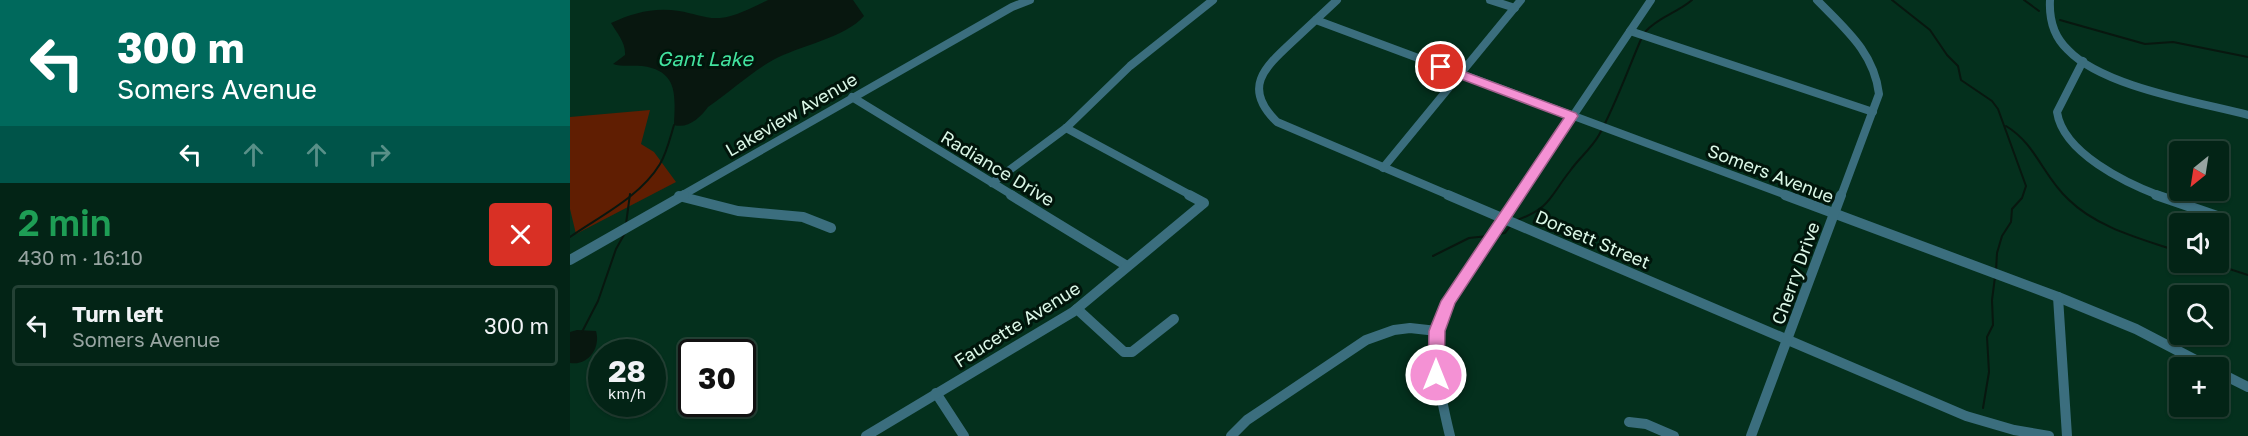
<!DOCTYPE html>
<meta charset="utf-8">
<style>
:root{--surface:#032416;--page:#0d2c1f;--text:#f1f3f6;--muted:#97a4a1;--line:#244135}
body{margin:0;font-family:"Golos Text",sans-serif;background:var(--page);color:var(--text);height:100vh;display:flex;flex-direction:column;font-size:22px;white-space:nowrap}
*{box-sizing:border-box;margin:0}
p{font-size:20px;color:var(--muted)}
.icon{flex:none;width:33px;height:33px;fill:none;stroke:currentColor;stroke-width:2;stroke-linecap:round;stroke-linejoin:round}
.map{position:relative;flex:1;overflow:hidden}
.details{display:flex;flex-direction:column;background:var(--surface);width:570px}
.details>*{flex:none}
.guide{background:#00695c;color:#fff;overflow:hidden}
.needle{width:39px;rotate:210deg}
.controls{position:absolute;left:1599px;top:141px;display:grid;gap:12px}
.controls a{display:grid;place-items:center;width:60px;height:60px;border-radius:6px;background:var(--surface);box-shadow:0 2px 4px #0004,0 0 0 2px var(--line);font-size:30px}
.speed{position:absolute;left:18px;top:339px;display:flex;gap:12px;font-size:30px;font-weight:700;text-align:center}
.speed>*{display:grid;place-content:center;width:78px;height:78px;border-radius:50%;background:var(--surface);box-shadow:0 2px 4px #0004,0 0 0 2px var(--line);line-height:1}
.speed small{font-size:15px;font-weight:400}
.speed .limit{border:3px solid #111;border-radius:9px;background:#fff;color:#111}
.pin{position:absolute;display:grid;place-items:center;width:51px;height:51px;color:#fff;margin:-26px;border:3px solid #fff;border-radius:50%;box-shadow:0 2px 6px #0007}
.me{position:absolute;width:66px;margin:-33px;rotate:0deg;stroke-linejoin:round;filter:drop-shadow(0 0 4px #0008)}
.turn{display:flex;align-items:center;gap:21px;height:126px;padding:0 18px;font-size:27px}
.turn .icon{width:78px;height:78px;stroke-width:2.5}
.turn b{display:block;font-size:42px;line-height:51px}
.lanes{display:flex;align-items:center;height:57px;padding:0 18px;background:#0003;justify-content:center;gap:30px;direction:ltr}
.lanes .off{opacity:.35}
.round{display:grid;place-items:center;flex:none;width:63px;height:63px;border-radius:6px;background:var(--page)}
.overview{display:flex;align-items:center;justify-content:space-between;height:102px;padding:0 18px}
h1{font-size:36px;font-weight:600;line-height:45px;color:#1e9e55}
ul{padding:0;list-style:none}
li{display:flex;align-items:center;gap:18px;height:81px;margin:0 12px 9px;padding:0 6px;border:3px solid var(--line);border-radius:6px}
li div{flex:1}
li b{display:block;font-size:22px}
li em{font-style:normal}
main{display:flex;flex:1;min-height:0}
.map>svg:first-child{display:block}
.green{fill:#601e02}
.water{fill:#08170f}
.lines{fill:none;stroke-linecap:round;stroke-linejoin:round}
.stream{stroke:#08170f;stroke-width:2}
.minor-far1{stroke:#3b6e7e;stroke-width:8}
.minor{stroke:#3b6e7e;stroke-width:10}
.route{fill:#f491d4;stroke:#9f5e8a;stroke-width:1.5}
.labels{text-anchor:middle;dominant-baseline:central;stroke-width:6;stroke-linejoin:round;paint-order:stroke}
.street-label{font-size:18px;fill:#dbf7e7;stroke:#01150b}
.water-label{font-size:20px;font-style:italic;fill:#42e39f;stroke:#01150b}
</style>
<main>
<section class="details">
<div class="guide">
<div class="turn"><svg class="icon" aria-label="left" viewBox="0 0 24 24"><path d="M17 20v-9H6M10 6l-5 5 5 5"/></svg><div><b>300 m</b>Somers Avenue</div></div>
<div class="lanes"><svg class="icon" aria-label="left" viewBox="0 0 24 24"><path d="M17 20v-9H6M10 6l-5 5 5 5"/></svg><svg class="icon off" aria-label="ahead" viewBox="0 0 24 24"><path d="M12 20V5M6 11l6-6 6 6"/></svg><svg class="icon off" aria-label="ahead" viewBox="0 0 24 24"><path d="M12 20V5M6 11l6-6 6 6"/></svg><svg class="icon off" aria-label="right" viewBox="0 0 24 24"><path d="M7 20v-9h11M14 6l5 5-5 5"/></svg></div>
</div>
<div class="overview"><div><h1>2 min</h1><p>430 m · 16:10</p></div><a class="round" style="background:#d93025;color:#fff"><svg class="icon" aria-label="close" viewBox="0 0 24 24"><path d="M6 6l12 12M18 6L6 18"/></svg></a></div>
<ul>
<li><svg class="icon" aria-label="left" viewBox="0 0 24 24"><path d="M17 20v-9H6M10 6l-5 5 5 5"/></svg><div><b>Turn left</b><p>Somers Avenue</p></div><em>300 m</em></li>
</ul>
</section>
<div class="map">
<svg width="1678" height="436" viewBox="0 0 1678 436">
<rect width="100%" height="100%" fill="#04301d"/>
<path class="green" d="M80 110 71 144 84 152 106 182 6 234 0 209V117Z"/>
<g class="water">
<path d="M198 0H283L294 16C275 38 228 46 203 60 180 73 160 92 138 107 130 118 118 129 104 125 105 96 109 71 72 66 62 65 52 67 43 64L55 55C56 43 47 33 41 23 63 13 84 7 109 11 123 13 135 19 150 18 167 16 183 7 198 0Z"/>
<path d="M7 330 26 331C31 348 18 366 0 363V332Z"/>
</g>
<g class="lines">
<g class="stream">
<path d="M1322 0 1360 30 1377 55 1388 66 1391 80 1422 101 1428 109 1456 186 1452 198 1442 209 1441 222 1432 236 1427 253 1426 271"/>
<path d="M1454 0 1469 11"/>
<path d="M1490 20 1575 44 1603 42 1678 57"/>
<path d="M1075 32C1088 17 1107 13 1122 0"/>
<path d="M1436 126C1466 144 1473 176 1498 199 1527 228 1572 239 1610 252"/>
<path d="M947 220C981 208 980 196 1000 171 1009 158 1021 149 1029 135 1046 104 1058 69 1072 37"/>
<path d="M56 224 60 194"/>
<path d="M927 234 935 233 941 225"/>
<path d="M0 237C30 216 70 197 90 164 97 152 100 138 104 125"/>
<path d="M863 256 899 238 918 236"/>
<path d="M1638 262 1678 275"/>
<path d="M12 332 28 301 46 249 55 233"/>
<path d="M1413 408 1419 372 1417 337 1423 325 1422 300 1425 277"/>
</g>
<g class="minor-far1">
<path d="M767 0C752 14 737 28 722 42 694 68 672 88 707 122L881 196"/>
<path d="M920 0 945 8"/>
<path d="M1247 0C1275 29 1304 52 1309 94L1271 196"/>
<path d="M1480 0C1479 19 1484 37 1498 50 1533 87 1629 102 1678 115"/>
<path d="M746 20 1219 196"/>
<path d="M1060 31 1303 112"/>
<path d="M1513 61 1487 112C1493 153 1556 183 1590 196"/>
<path d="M282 97 444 196"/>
<path d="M496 128 622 196"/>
<path d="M813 168 951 0"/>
<path d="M422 183 496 128 560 66 643 0"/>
<path d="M111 196 442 7 460 0"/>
<path d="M949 196 1081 0"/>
</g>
<g class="minor">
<path d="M441 195 557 266"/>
<path d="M878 195 1396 416 1444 430 1479 436"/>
<path d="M1215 195 1488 297 1566 329 1641 368"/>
<path d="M1586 195 1653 218"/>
<path d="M109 196 168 211 233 217 261 228"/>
<path d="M0 260 114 195"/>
<path d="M1488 297 1497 436"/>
<path d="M507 309 554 352H562L604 319"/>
<path d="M1648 372 1678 387"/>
<path d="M366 393 394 436"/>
<path d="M1059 422 1076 424 1104 436"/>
<path d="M296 436 503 312 634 203 619 195"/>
<path d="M661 436 677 420 796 340 824 330 840 328 867 331"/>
<path d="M880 436C868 387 860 350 878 301L950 195"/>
<path d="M1181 436 1271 195"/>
</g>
</g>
<path class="route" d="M871 63 1006 113 1008 116 885 303 875 331 874 375 872 379 866 381 861 379 858 375 859 331 871 301 994 118 867 70V65Z"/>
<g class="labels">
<g class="street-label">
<text transform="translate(221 114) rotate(-30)">Lakeview Avenue</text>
<text transform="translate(428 168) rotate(31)">Radiance Drive</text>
<text transform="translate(1201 173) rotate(21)">Somers Avenue</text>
<text transform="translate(1023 239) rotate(23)">Dorsett Street</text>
<text transform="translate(1225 273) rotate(-70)">Cherry Drive</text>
<text transform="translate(447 324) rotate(-32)">Faucette Avenue</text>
</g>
<g class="water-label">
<text x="135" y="58">Gant Lake</text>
</g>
</g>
</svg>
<div class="controls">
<a><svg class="needle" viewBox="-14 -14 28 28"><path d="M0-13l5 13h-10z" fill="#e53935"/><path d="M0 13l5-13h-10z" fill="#97a4a1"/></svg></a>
<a><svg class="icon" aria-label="sound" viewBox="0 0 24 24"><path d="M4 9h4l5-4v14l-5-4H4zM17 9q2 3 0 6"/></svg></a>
<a><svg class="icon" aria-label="search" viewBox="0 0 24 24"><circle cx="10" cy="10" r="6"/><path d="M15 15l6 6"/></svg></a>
<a>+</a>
</div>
<div class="speed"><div>28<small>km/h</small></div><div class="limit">30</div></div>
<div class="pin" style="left:871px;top:67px;background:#d93025"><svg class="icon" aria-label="arrive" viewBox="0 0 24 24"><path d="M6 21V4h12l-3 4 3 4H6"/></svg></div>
<svg class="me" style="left:866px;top:375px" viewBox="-20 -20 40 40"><circle r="17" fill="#f491d4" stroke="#fff" stroke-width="3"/><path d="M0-11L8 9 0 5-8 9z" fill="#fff"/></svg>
</div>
</main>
